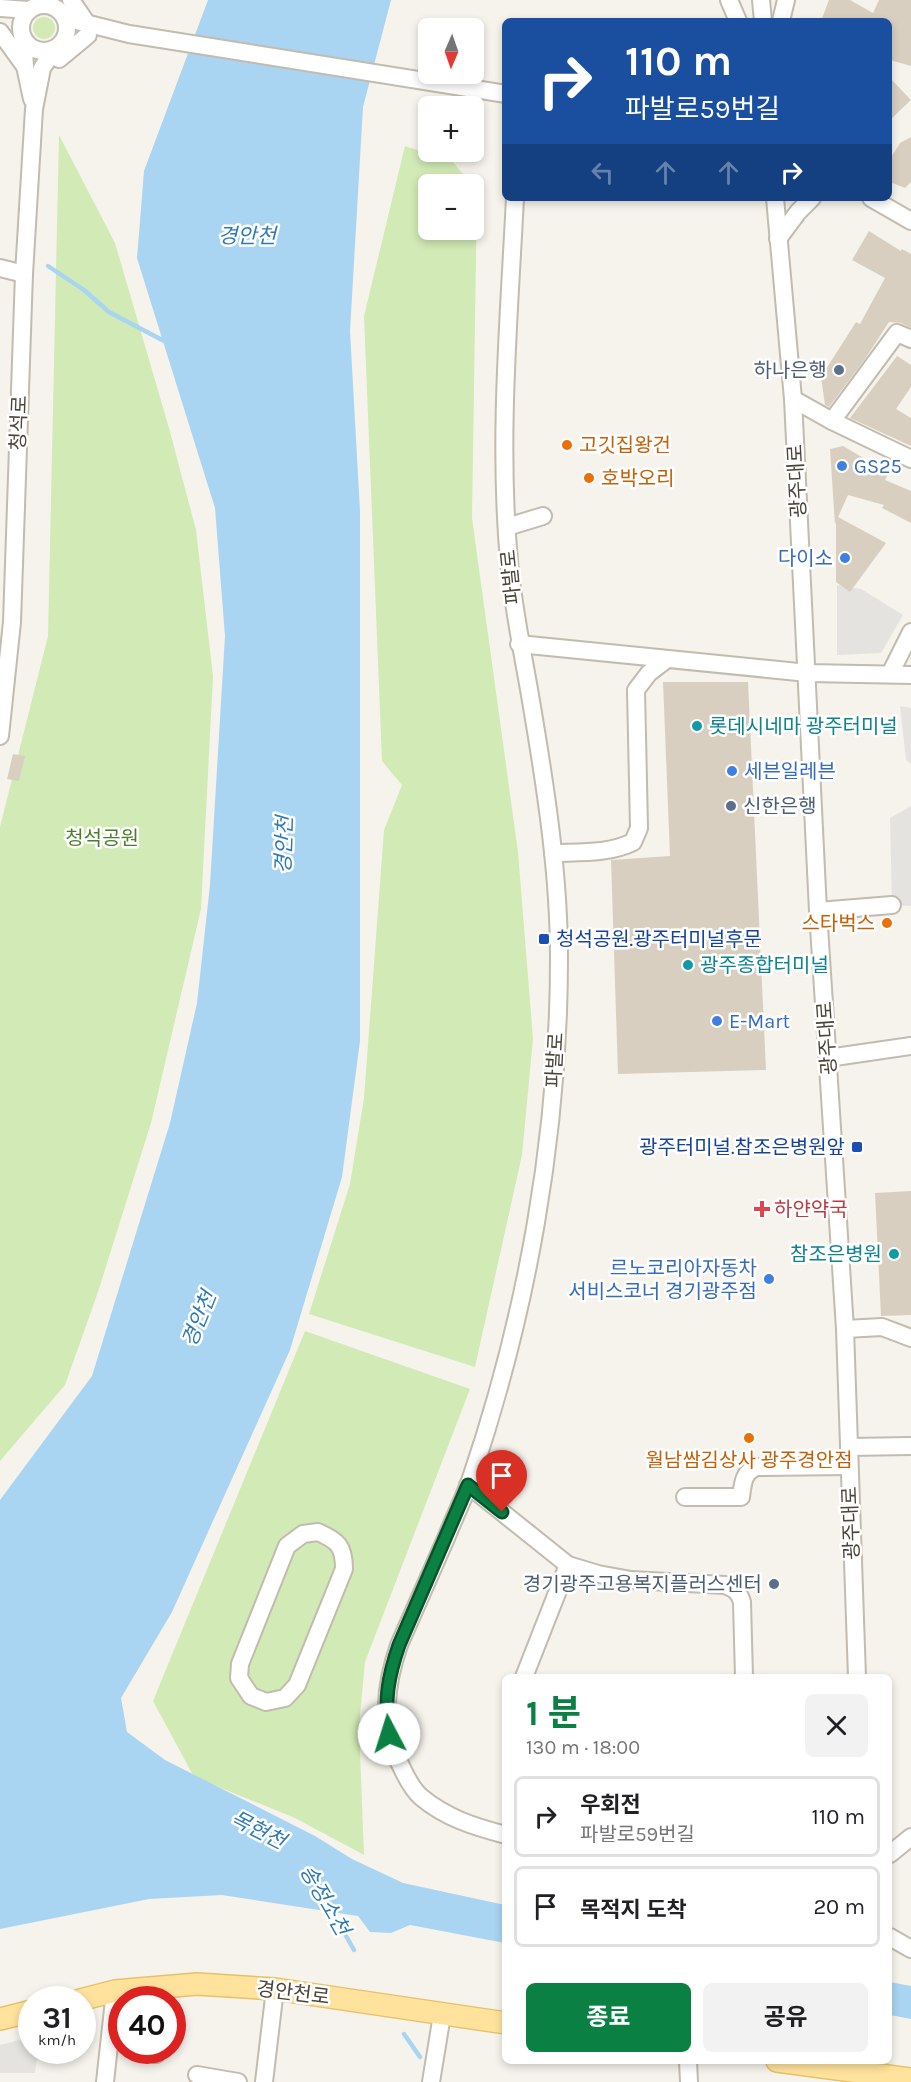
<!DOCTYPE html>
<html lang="ko">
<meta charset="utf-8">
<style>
:root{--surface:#fff;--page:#f2f2f2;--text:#202124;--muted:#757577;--line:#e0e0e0;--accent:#0b8043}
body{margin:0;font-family:Karla,"Noto Sans KR",sans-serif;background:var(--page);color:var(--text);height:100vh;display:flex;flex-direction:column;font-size:22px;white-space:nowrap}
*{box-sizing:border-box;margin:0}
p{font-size:20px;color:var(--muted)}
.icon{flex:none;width:33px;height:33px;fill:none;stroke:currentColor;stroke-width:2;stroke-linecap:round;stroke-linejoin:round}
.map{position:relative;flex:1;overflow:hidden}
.drawer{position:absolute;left:502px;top:1674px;width:390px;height:390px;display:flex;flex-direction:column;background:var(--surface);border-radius:9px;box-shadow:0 3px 9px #0003}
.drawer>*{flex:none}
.banner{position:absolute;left:502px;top:18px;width:390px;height:183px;border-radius:9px;box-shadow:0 3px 9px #0003;background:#1a4fa0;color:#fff;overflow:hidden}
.needle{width:39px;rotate:182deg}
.fabs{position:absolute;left:418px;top:18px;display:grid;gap:12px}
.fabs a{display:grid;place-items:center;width:66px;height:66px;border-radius:9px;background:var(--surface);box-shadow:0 3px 9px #0003;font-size:30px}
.speed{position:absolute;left:18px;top:1986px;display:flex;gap:12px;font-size:30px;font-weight:700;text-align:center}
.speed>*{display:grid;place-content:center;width:78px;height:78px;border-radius:50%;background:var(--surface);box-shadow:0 3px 9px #0003;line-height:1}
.speed small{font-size:15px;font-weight:400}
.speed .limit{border:9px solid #d22;background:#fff;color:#111}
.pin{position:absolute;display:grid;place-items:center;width:51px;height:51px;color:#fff;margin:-62px -26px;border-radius:50% 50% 50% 0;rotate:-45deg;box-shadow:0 0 6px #0007}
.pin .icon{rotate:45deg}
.me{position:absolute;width:66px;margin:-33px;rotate:355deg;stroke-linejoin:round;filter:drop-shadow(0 0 4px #0008)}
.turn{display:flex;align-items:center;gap:21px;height:126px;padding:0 24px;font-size:27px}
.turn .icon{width:78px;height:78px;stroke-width:2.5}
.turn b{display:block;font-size:42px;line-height:51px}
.lanes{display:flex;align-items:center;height:57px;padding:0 24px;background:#0003;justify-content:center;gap:30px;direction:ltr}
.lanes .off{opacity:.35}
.round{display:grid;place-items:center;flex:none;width:63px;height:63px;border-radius:9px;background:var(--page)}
.headline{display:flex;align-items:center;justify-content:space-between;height:102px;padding:0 24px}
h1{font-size:36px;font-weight:700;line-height:45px;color:var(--accent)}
.cta{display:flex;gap:12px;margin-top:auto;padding:12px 24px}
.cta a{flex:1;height:69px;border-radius:9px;background:var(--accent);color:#fff;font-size:24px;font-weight:700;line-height:69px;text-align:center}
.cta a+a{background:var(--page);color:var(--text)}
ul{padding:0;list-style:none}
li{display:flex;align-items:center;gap:18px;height:81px;margin:0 12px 9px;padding:0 12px;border:3px solid var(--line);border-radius:9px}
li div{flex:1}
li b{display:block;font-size:22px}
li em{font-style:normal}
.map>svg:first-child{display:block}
.green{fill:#d2eab5}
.parking{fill:#e5e3e0}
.water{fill:#a9d4f2}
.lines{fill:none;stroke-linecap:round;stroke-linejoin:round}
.stream{stroke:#a9d4f2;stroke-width:4.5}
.building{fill:#d8cfc1}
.minor-casing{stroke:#c2bbae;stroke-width:20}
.major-casing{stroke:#e6c16a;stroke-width:24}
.minor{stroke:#fff;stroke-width:16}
.major{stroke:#ffe39c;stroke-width:21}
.route-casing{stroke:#07532c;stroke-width:15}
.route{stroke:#0b8043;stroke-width:10}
.service-dot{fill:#5c6f8a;stroke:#fff;stroke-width:2}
.food-dot{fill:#e8710a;stroke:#fff;stroke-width:2}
.shop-dot{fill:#3f7fe0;stroke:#fff;stroke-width:2}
.culture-dot{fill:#0f9aa8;stroke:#fff;stroke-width:2}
.transit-dot{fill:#1a4fb4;stroke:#fff;stroke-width:2}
.health-dot{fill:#e0444e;stroke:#fff;stroke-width:2}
.labels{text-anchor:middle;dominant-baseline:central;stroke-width:5;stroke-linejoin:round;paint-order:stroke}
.service-label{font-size:20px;fill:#4e5e75;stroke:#fff;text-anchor:end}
.street-label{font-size:20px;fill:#4b4439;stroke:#fff}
.food-label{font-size:20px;fill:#c56008;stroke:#fff;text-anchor:start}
.shop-label{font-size:20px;fill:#366cbe;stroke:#fff;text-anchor:start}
.culture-label{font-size:20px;fill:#0d838f;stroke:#fff;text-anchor:start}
.park-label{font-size:20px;fill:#4a7f2a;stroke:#fff}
.transit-label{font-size:20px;fill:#164399;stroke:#fff;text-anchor:start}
.health-label{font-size:20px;fill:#be3a42;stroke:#fff;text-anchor:start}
.water-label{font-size:21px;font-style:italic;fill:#2e7ab2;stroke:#fff}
</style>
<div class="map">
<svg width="911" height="2082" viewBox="0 0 911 2082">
<rect width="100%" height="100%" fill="#f6f3ec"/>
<g class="green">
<circle cx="44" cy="28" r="11"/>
<path d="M59 135 115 243 169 428 196 530 213 676 201 909 151 1123 98 1292 65 1385 0 1461V827L48 636Z"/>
<path d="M405 146 453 162 471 184H429V230H474V188L477 192 472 518 518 852 533 1039 522 1155 475 1367 309 1314 350 1184 364 1098 384 830 402 785 382 761 364 316Z"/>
<path d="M305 1331 470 1389 365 1662 359 1726 364 1855 295 1818 194 1777 153 1701Z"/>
</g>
<g class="parking">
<path d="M837 585 861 589 903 615 881 653 837 655Z"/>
<path d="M900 706 911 708V764L906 760Z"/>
<path d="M911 806V906L892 905 890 818Z"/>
<path d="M31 2037 32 2050 38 2051 35 2073H0V2045Z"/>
</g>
<g class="water">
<path d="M208 0H391L363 107 350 331 360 511V1041L342 1177 290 1350 172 1612 121 1698 127 1732 165 1760 315 1836 352 1859 403 1883 505 1905V1943L410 1925 391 1933 370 1932 358 1916 222 1895 149 1899 0 1929V1500L92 1376 170 1123 197 1003 210 885 225 636 215 508 137 258 144 171Z"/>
<path d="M890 1982 911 1986V2019L890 2015Z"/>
</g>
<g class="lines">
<g class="stream">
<path d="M48 266 84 290 109 312 166 342"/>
<path d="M330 1908 354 1950"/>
<path d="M404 2034 420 2057"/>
</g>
</g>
<g class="building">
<path d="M829 0H850L873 13 879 0H911V66L890 60V21H821Z"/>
<path d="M890 78 911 100 890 120Z"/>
<path d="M911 137V182L905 188 890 182V159L900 143Z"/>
<path d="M869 231 901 251 902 249 911 254V328L901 323 889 322 865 359 829 407 825 405 821 377 856 322 860 324 885 278 852 260Z"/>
<path d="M897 356 911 365V387L896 409 911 418V446L850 418Z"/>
<path d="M843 446 889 473 885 480 911 491V523L882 508 884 505 848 495 838 517 886 543 850 592 836 582V522L835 525 830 449Z"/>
<path d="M663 682H748L766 1070 618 1074 611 860 670 856Z"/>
<path d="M13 754 25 756 19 781 7 779Z"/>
<path d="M911 1191V1315L881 1316 875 1193Z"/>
</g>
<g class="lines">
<defs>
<g id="minor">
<path d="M71 0 88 25"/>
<path d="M729 0 738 21"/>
<path d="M761 0 763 21"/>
<circle cx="44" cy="28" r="23"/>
<path d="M0 8 29 10"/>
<path d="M65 18 129 34 506 94"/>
<path d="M781 21 786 0"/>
<path d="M0 32 24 65"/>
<path d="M23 38 25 66 32 99"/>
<path d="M59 59 88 35"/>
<path d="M775 198 793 399 818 911 845 1329 857 1677"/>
<path d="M871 198 911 221"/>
<path d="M778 239 798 212 812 198"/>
<path d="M0 268 24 274"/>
<path d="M793 399 832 421 911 459"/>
<path d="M832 421 897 333 911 339"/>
<path d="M507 527 543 516"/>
<path d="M519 644 808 673 911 675"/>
<path d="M890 674 911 632"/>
<path d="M0 736 12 622 24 274 34 109 42 68 56 48"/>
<path d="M553 853C580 852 609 854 633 842L639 828 636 690 649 673 666 660"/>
<path d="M818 911 892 905"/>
<path d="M828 1058 911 1046"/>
<path d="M845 1329 882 1327 911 1338"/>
<path d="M849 1447 911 1446"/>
<path d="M468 1485 568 1565 598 1574 631 1580 725 1585C735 1589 739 1592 742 1602L744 1677"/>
<path d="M685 1497H741C743 1483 743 1472 757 1467L849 1466"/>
<path d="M318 1532C338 1541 344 1546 344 1569L297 1685 285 1698 266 1702 251 1696 239 1678 240 1664 287 1546 303 1534Z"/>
<path d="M524 1677 568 1565"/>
<path d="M506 1835C475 1827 446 1818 421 1797 412 1789 406 1777 401 1766 380 1726 385 1686 399 1645 415 1608 431 1572 447 1536 454 1518 463 1500 470 1481 527 1314 559 1135 559 958 559 874 546 790 532 707 524 658 513 610 509 561 498 440 509 319 515 198"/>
<path d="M890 1854 911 1837"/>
<path d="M890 1937 911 1949"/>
<path d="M154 2050 156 2054"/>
<path d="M688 2061 689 2082"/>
<path d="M197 2075 238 2082"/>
<path d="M105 2082 115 1991"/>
<path d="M264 2082 275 1989"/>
<path d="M431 2082 442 2015"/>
</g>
<g id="major">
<path d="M80 2000 115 1991 197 1984 275 1989 506 2023"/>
<path d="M0 2019 32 2011"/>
<path d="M777 2061 911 2079"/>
</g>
</defs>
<use href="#minor" class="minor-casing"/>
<use href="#major" class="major-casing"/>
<use href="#minor" class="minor"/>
<use href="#major" class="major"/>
</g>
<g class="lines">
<defs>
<path id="route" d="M389 1734C384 1700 388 1677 399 1645L468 1485 502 1512"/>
</defs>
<use href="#route" class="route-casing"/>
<use href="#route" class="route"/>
</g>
<g class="service-dot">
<circle cx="839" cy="370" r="6"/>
<circle cx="731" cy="806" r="6"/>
<circle cx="774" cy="1584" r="6"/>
</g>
<g class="food-dot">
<circle cx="567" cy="445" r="6"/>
<circle cx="589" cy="478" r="6"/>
<circle cx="887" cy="923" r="6"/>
<circle cx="749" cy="1438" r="6"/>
</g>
<g class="shop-dot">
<circle cx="842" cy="466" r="6"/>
<circle cx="845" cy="558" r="6"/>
<circle cx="732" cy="771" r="6"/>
<circle cx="717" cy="1021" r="6"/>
<circle cx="769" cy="1279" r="6"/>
</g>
<g class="culture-dot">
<circle cx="697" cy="726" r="6"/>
<circle cx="688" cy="965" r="6"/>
<circle cx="894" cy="1254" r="6"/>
</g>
<g class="transit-dot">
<rect x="538" y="933" width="12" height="12" rx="3"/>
<rect x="851" y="1141" width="12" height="12" rx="3"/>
</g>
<path class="health-dot" d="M759 1200h6v6h6v6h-6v6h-6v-6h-6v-6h6z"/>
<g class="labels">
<g class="service-label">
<text x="827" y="370">하나은행</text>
<text x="743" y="806" text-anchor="start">신한은행</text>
<text x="762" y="1584">경기광주고용복지플러스센터</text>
</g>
<g class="street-label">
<text transform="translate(19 423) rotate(-88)">청석로</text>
<text transform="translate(797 481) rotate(-93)">광주대로</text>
<text transform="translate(511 577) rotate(-96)">파발로</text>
<text transform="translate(827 1038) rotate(-94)">광주대로</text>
<text transform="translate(555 1060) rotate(-87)">파발로</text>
<text transform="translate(851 1523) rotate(-92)">광주대로</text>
<text transform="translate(293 1993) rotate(7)">경안천로</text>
</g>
<g class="food-label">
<text x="579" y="445">고깃집왕건</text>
<text x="601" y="478">호박오리</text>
<text x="875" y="923" text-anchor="end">스타벅스</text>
<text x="749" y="1460" text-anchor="middle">월남쌈김상사 광주경안점</text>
</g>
<g class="shop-label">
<text x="854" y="466">GS25</text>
<text x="833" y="558" text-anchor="end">다이소</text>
<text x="744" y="771">세븐일레븐</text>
<text x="729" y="1021">E-Mart</text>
<text x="757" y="1268" text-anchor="end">르노코리아자동차<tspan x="757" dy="23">서비스코너 경기광주점</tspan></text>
</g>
<g class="culture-label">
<text x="709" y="726">롯데시네마 광주터미널</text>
<text x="700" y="965">광주종합터미널</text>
<text x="882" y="1254" text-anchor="end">참조은병원</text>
</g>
<g class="park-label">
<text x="102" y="838">청석공원</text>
</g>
<g class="transit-label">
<text x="556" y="939">청석공원.광주터미널후문</text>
<text x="845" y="1147" text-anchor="end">광주터미널.참조은병원앞</text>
</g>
<g class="health-label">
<text x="774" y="1209">하얀약국</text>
</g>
<g class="water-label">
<text x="247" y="236">경안천</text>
<text transform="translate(284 845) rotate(-88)">경안천</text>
<text transform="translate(199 1319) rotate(-68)">경안천</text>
<text transform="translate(258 1830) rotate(27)">목현천</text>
<text transform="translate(325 1900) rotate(60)">송정소천</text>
</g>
</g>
</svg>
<div class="fabs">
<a><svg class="needle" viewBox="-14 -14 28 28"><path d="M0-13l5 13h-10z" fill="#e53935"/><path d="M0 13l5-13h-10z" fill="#757577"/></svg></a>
<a>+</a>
<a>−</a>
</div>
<div class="speed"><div>31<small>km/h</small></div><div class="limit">40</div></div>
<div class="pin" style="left:502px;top:1512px;background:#d93025"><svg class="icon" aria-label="arrive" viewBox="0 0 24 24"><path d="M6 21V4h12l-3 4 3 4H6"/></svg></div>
<svg class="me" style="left:389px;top:1734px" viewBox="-20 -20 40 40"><circle r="19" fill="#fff"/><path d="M0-13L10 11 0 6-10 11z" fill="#0b8043"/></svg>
<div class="banner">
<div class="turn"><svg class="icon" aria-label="right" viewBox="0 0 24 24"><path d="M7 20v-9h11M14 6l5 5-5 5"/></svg><div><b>110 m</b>파발로59번길</div></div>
<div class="lanes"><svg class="icon off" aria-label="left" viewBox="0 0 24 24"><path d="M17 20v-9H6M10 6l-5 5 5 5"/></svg><svg class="icon off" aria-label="ahead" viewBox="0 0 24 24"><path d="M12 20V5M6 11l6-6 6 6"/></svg><svg class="icon off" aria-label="ahead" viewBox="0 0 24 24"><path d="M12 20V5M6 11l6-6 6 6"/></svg><svg class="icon" aria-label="right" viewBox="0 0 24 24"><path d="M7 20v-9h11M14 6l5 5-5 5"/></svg></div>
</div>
<section class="drawer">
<div class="headline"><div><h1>1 분</h1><p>130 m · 18:00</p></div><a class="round"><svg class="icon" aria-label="close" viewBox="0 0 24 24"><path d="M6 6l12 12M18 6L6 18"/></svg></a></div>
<ul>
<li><svg class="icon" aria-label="right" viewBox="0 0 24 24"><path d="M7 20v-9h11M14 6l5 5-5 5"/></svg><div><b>우회전</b><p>파발로59번길</p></div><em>110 m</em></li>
<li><svg class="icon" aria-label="arrive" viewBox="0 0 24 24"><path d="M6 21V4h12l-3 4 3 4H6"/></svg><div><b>목적지 도착</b></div><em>20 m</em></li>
</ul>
<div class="cta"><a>종료</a><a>공유</a></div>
</section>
</div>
